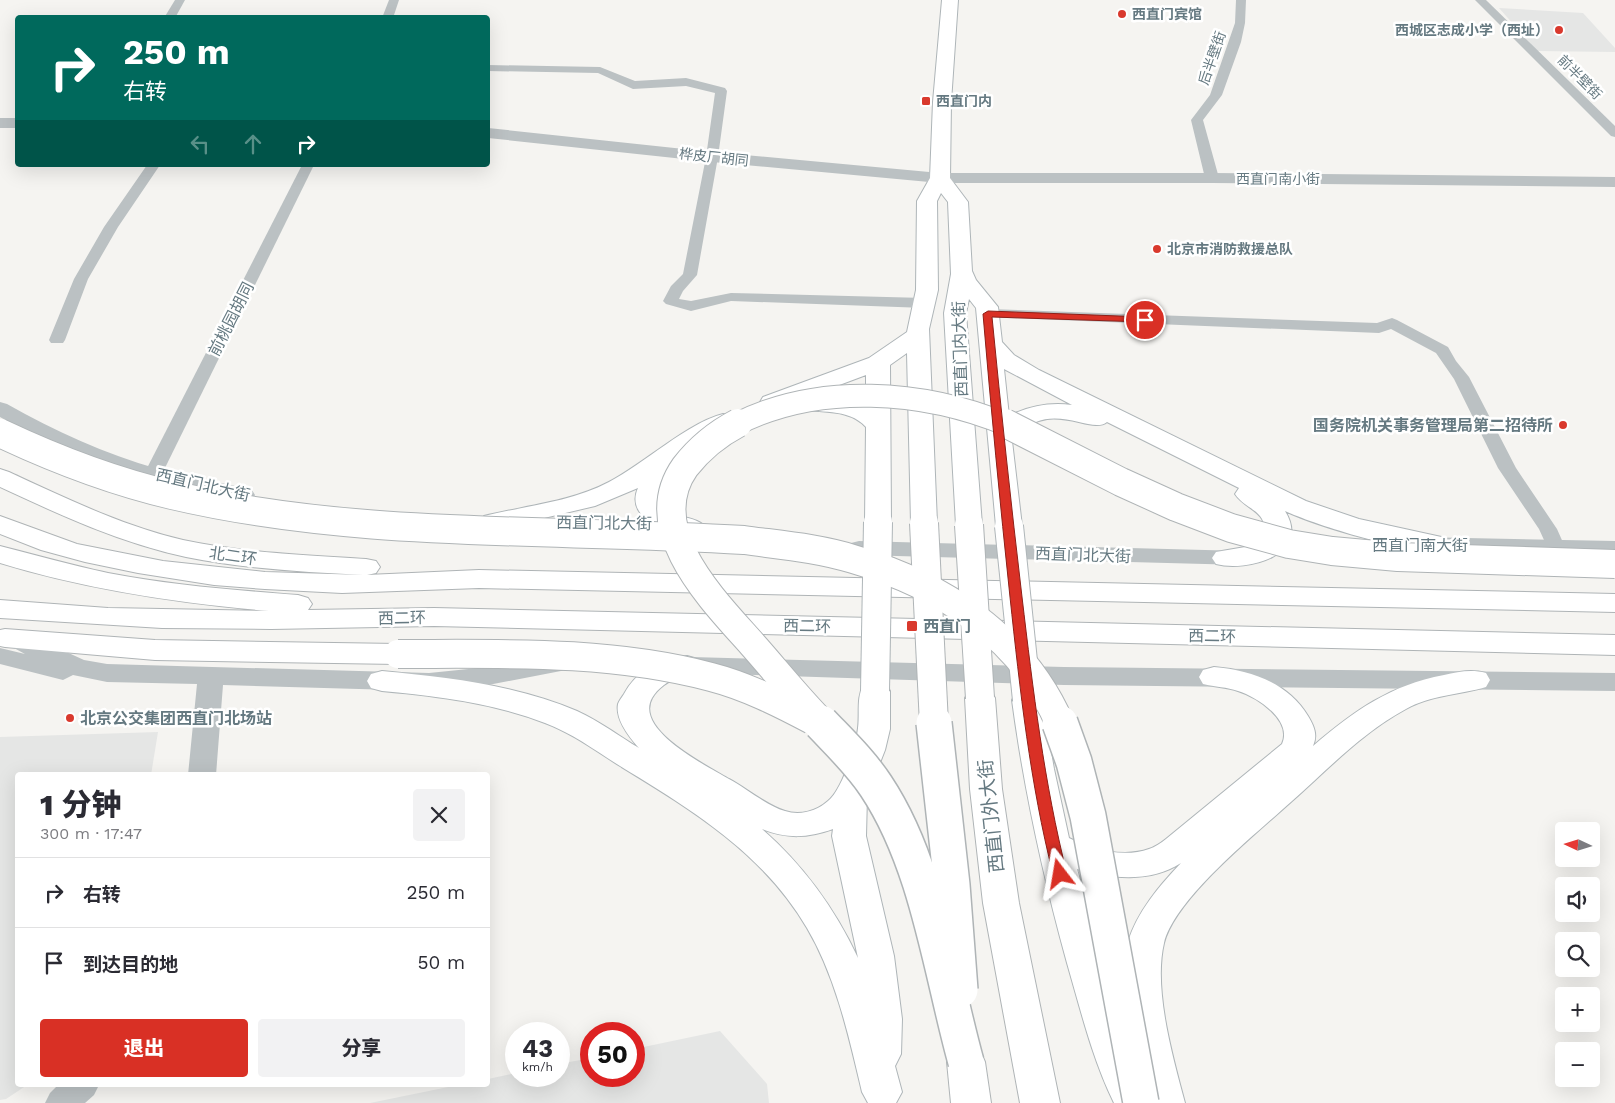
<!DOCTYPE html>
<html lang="zh">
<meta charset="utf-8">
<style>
:root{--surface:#fff;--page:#f2f2f3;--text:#2b2b33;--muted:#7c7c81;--line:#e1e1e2;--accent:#d93025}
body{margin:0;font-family:"Work Sans","Noto Sans SC",sans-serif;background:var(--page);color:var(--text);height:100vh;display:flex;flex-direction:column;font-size:19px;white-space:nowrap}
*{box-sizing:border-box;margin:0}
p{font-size:16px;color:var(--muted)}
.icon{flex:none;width:28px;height:28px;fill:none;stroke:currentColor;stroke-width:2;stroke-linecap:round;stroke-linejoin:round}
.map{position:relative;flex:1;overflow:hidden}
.side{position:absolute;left:15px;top:772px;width:475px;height:315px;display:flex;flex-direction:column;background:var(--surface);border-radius:5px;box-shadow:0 5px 20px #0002}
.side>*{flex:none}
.banner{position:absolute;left:15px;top:15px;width:475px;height:152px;border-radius:5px;box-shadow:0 5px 20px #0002;background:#00695c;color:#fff;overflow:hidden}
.needle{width:32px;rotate:274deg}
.controls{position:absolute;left:1555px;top:822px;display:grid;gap:10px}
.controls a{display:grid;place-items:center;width:45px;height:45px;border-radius:5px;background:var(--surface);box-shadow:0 5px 20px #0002;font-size:25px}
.speed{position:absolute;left:505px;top:1022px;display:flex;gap:10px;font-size:25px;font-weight:700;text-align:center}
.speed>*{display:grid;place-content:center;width:65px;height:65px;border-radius:50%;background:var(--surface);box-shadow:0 5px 20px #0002;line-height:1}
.speed small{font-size:12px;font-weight:400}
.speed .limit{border:8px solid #d22;background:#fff;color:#111}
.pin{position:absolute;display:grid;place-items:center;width:42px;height:42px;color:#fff;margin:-21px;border:2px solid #fff;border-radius:50%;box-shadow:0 1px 5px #0007}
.me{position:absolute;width:55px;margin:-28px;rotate:346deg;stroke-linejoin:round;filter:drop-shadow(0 0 4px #0008)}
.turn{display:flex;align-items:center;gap:18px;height:105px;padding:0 25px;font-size:22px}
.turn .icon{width:65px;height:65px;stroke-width:2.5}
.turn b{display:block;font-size:35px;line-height:42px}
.lanes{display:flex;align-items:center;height:48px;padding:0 25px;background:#0003;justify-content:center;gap:25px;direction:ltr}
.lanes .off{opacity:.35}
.round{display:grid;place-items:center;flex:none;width:52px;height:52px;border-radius:5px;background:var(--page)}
.overview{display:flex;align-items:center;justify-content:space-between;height:85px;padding:0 25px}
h1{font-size:30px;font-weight:800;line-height:38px}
.primary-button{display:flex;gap:10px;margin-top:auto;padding:10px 25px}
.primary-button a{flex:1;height:58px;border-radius:5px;background:var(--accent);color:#fff;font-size:20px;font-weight:800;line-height:58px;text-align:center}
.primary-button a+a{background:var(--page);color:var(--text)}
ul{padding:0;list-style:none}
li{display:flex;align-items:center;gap:15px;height:70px;padding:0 25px;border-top:1px solid var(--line)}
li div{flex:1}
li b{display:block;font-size:19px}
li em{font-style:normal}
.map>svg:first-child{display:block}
.built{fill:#e5e6e5}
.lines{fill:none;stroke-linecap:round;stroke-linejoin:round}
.secondary-casing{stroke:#aeb5b8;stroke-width:2}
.trunk-casing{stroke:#afb4b6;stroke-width:2}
.minor{fill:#bbc1c3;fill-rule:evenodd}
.tertiary{fill:#bbc1c3;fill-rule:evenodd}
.secondary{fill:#fff;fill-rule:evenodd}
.trunk{fill:#fff;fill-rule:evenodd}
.secondary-bridge-casing{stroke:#aeb5b8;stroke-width:30;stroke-linecap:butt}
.trunk-bridge-far2-casing{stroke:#afb4b6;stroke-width:24;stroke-linecap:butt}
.trunk-bridge-far1-casing{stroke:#afb4b6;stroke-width:30;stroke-linecap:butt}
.trunk-bridge-casing{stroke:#afb4b6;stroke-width:38;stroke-linecap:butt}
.secondary-bridge{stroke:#fff;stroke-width:28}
.trunk-bridge-far2{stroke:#fff;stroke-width:22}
.trunk-bridge-far1{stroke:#fff;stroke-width:28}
.trunk-bridge{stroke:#fff;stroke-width:35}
.route{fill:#d93025;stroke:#8d1f18}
.poi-dot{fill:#d9392d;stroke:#fff;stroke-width:2}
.labels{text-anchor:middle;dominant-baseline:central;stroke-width:5;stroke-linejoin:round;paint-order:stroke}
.far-poi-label{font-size:14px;font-weight:bold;fill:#657981;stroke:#fff;text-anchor:start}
.far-street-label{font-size:14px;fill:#657981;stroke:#fff}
.street-label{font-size:16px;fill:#657981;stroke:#fff}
.poi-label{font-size:16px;font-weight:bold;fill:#657981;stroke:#fff;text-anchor:start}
.near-street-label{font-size:19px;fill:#657981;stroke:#fff}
</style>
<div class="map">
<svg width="1615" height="1103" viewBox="0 0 1615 1103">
<rect width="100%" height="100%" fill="#f5f4f1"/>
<g class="built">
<path d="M1499 8 1583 13 1615 48V52L1537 51Z"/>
<path d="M158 732 151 775H18V1085H27L6 1099 0 1100V737Z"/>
<path d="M720 1031 767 1084 769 1103H370L458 1085H488V1079L516 1073V1076H559V1064L591 1058V1076H634V1049Z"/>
</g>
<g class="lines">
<defs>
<g id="secondary">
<path d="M942 0H958L951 102 950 178 968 202 972 271 976 280 998 307 1002 342 1014 355 1039 370 1306 501 1359 519 1446 538 1450 544 1446 550C1417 557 1315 525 1285 511 1312 555 1247 572 1216 564L1212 558 1216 552 1251 546 1262 541C1272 510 1247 512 1235 494L1239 488 1107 422C1090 436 1048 395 1012 441L1022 526 1019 532 1009 534 999 532 996 526 976 308 969 299 966 313 982 525 979 531 969 533 959 531 956 525 944 313 951 274 948 202 941 193 937 201 938 290 929 329 937 523 934 529 924 531 914 529 911 523 907 353 890 365 891 522 887 528 878 530 869 528 865 522 866 427C848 407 818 414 795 408L792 403 772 409 763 407 760 402 763 397 869 358 907 332 916 290 917 201 930 178 933 102ZM1004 369 1072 405C1050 402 1029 406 1009 416ZM866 375V405L845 400 810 396Z"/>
<path d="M723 414 732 416 735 421 732 426 679 460 683 465 667 483 660 499C665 521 696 513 706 528L703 534C678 540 623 521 638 488L595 506 493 530 484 528 480 522 484 516C525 506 571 502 609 482 644 464 687 423 723 414Z"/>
<path d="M687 656 698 659 702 666 698 673C692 675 685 675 679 677 669 680 657 689 652 698 634 730 707 766 729 779 746 788 767 806 785 811 800 816 817 811 828 801 842 790 856 746 858 728 860 713 856 697 864 684L875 681 886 684 890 691V729L885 750 867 796 866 836 894 956 902 1019 901 1054 895 1066 902 1092 896 1103H868L862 1092C849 1037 836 977 807 928 763 853 692 810 620 766 596 751 572 733 545 723 493 703 437 696 382 691L371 688 367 681 371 674 382 671C447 677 516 685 577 711 599 721 619 736 639 748 630 738 615 720 618 704 619 701 622 697 624 694 637 670 660 659 687 656ZM762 829C787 839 808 838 833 829L832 836 858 958C834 907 804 866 762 829Z"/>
<path d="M1214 667C1251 670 1288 683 1308 716 1314 726 1318 735 1313 746 1354 711 1390 685 1444 675 1458 672 1471 669 1486 673L1490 680 1486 687C1459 695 1431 695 1406 709 1363 732 1328 769 1292 801 1257 833 1175 898 1164 943 1153 989 1173 1058 1185 1103H1114C1092 1058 1081 1011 1067 963 1043 876 1024 790 1012 700L1016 693 1027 690 1038 693 1042 700 1054 769 1069 838C1092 850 1124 858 1149 849 1155 847 1161 843 1166 839L1282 744C1293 720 1257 697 1238 691 1227 687 1215 687 1203 684L1199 677 1203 670ZM1181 863C1160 885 1137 912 1128 942 1117 978 1129 1031 1137 1067L1120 1019 1077 869C1110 879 1151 883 1181 863Z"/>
</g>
<g id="trunk">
<path d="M0 469 9 472C65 498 123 526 183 540 243 553 305 555 366 559L376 561 380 567 376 573 367 575 479 570 1615 594V612L479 588 342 593 265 589 214 585 138 573 85 562 41 550 0 534V516L77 544 163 561 265 572 364 575C305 572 245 569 186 557 121 543 60 515 0 487Z"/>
<path d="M0 546C36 555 71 565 108 573 170 585 234 590 298 595L308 598 312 604 308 610 434 608 1615 635V655L434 626 271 629 162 628 0 618V600L108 608 269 611C178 603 88 590 0 563Z"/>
<path d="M5 629 155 640 398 644 409 647 413 654 409 661 398 664 155 660 5 647 0 646V630Z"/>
<path d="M980 688 991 691 995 698 1002 789 1019 903 1060 1103H1020L983 903 970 789 965 698 969 691Z"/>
<path d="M966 1046 980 1050 985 1062 991 1103H951L947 1062 952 1050Z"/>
</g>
</defs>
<use href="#secondary" class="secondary-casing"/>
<use href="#trunk" class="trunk-casing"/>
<g class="minor">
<path d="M175 0H185L175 18H164Z"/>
<path d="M389 0H399L393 18H382Z"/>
<path d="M1236 0H1246L1245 23 1241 42 1222 95 1203 120 1219 178 1212 182 1205 178 1191 120 1210 95 1235 23Z"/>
<path d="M1475 0H1486L1615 126V137L1611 136Z"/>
<path d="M488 65 600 67 635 81 686 78 725 88 727 91 718 157 697 275 683 291 679 299 691 301 731 293 925 298 930 300 933 303 930 306 925 308 731 301 691 311 666 304 663 301 671 286 683 274 706 157 715 93 686 86 633 89 598 73 488 71Z"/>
<path d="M147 165H160L118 227 88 279 65 340 63 343H51L49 340 74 279 104 227Z"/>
<path d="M302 165H314L162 474 159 478 153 479 147 478 144 474Z"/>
<path d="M988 309 1377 323 1392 318 1397 320 1448 347 1456 361 1469 377 1516 468 1557 529 1565 547 1563 551 1556 553 1549 551 1539 529 1498 468 1454 379 1436 353 1391 329 1379 333 983 317 980 314 983 311Z"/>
</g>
<g class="tertiary">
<rect x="0" y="118" width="18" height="10"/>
<path d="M488 128 712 152 940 173H1212L1615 177V187L1212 183H940L712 162 488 138Z"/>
<path d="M0 402 7 404C55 431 105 454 158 469 189 477 221 482 252 490L255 495 252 500 244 502C158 485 76 461 0 417Z"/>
<path d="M1418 537 1615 541V555L1418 551 1410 549 1406 544 1410 539Z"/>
<path d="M859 541 1243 551 1251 553 1255 558 1251 563 1243 565 859 555 851 553 847 548 851 543Z"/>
<path d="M0 630 29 635 84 660 107 664 429 673 488 667 534 657 557 656 566 658 570 664 566 670 488 685 429 691 223 685 216 775H188L197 684 107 682 73 675 63 680 0 664V648L25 654 14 648 0 646Z"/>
<path d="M691 657 1064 667 1615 673V691L1064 685 691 673 682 671 678 665 682 659Z"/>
<path d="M58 1085H99L94 1095 85 1103H45L50 1093Z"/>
</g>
<use href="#secondary" class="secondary"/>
<use href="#trunk" class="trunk"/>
<defs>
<g id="secondary-bridge">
<path d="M1009 526 1027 700"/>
<path d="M875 691 878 522"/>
</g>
<path id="trunk-bridge-far2" d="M735 425C818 382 924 390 1008 425"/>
<g id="trunk-bridge-far1">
<path d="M738 423C717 434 699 449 685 467 641 529 713 600 752 644 776 671 798 699 823 724"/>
<path d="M1005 423 1121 482 1176 507 1231 528 1289 544 1332 551 1398 557 1615 564"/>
<path d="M0 433C55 459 112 481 172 495 360 539 552 528 744 540 780 545 818 548 853 559 942 585 1022 636 1060 724"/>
<path d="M924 523 934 724"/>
<path d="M969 525 980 698"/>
<path d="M398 654C502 654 609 650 711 677 746 686 780 703 812 720"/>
</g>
<g id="trunk-bridge">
<path d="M821 723C840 743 861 763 876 786 928 864 941 972 966 1062"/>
<path d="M934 723 952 885 960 990"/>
<path d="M1060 723 1074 762 1088 816 1141 1103"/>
</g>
</defs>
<use href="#secondary-bridge" class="secondary-bridge-casing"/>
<use href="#trunk-bridge-far2" class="trunk-bridge-far2-casing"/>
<use href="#trunk-bridge-far1" class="trunk-bridge-far1-casing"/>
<use href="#trunk-bridge" class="trunk-bridge-casing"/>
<use href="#secondary-bridge" class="secondary-bridge"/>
<use href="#trunk-bridge-far2" class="trunk-bridge-far2"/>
<use href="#trunk-bridge-far1" class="trunk-bridge-far1"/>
<use href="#trunk-bridge" class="trunk-bridge"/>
</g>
<path class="route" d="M988 311 1145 317 1150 320 1145 322 992 317C1001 410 1011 504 1022 597 1033 690 1044 783 1067 874L1065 878 1060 879 1055 878 1053 874C1030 783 1020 690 1010 597 1000 503 991 409 983 314Z"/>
<g class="poi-dot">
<circle cx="1122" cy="14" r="5"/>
<circle cx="1559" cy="30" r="5"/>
<rect x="921" y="96" width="10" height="10" rx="2.5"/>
<circle cx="1157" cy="249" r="5"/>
<circle cx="1563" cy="425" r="5"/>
<rect x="906" y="620" width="12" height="12" rx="2.5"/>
<circle cx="70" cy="718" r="5"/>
</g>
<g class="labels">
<g class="far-poi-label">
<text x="1132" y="14">西直门宾馆</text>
<text x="1549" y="30" text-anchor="end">西城区志成小学（西址）</text>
<text x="936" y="101">西直门内</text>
<text x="1167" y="249">北京市消防救援总队</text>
</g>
<g class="far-street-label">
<text transform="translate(1212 58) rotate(-71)">后半壁街</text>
<text transform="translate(1580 77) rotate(45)">前半壁街</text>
<text transform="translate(714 157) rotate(6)">桦皮厂胡同</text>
<text x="1278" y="179">西直门南小街</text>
</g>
<g class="street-label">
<text transform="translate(231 319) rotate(-63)">前桃园胡同</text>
<text transform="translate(960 349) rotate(-92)">西直门内大街</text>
<text transform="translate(203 485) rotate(13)">西直门北大街</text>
<text transform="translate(604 523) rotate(1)">西直门北大街</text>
<text x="1420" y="545">西直门南大街</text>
<text transform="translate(1083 555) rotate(2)">西直门北大街</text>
<text transform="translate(233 556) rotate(8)">北二环</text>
<text transform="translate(402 618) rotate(-1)">西二环</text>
<text transform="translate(807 626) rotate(1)">西二环</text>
<text transform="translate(1212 636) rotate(1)">西二环</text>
</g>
<g class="poi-label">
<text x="1553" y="425" text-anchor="end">国务院机关事务管理局第二招待所</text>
<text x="923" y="626">西直门</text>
<text x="80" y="718">北京公交集团西直门北场站</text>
</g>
<g class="near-street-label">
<text transform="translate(991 816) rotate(-96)">西直门外大街</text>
</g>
</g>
</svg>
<div class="controls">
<a><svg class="needle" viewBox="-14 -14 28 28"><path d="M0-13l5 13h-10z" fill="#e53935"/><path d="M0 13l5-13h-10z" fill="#7c7c81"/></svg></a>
<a><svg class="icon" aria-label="sound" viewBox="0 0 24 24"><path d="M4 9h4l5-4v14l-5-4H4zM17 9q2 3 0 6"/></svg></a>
<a><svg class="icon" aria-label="search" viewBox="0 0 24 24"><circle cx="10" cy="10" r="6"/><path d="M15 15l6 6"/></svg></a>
<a>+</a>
<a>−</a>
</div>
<div class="speed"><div>43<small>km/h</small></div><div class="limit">50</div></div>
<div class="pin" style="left:1145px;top:320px;background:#d93025"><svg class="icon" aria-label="arrive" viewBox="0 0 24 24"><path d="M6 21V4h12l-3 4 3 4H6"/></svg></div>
<svg class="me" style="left:1060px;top:874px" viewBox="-20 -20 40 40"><path d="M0-17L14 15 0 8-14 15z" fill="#d93025" stroke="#fff" stroke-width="4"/></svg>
<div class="banner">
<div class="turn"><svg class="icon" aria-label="right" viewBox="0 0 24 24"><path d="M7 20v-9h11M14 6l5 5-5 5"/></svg><div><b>250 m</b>右转</div></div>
<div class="lanes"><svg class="icon off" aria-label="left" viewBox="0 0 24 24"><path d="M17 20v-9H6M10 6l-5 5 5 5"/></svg><svg class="icon off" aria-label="ahead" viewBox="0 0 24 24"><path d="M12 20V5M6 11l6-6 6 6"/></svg><svg class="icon" aria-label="right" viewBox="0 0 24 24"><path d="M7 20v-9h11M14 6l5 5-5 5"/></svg></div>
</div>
<section class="side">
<div class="overview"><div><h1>1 分钟</h1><p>300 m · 17:47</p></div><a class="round"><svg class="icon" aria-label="close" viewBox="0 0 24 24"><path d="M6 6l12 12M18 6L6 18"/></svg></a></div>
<ul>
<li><svg class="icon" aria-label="right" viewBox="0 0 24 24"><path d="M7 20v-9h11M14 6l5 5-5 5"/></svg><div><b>右转</b></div><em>250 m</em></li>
<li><svg class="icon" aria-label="arrive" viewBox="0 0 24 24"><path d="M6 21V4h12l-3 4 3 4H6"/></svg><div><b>到达目的地</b></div><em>50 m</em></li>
</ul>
<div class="primary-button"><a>退出</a><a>分享</a></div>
</section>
</div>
